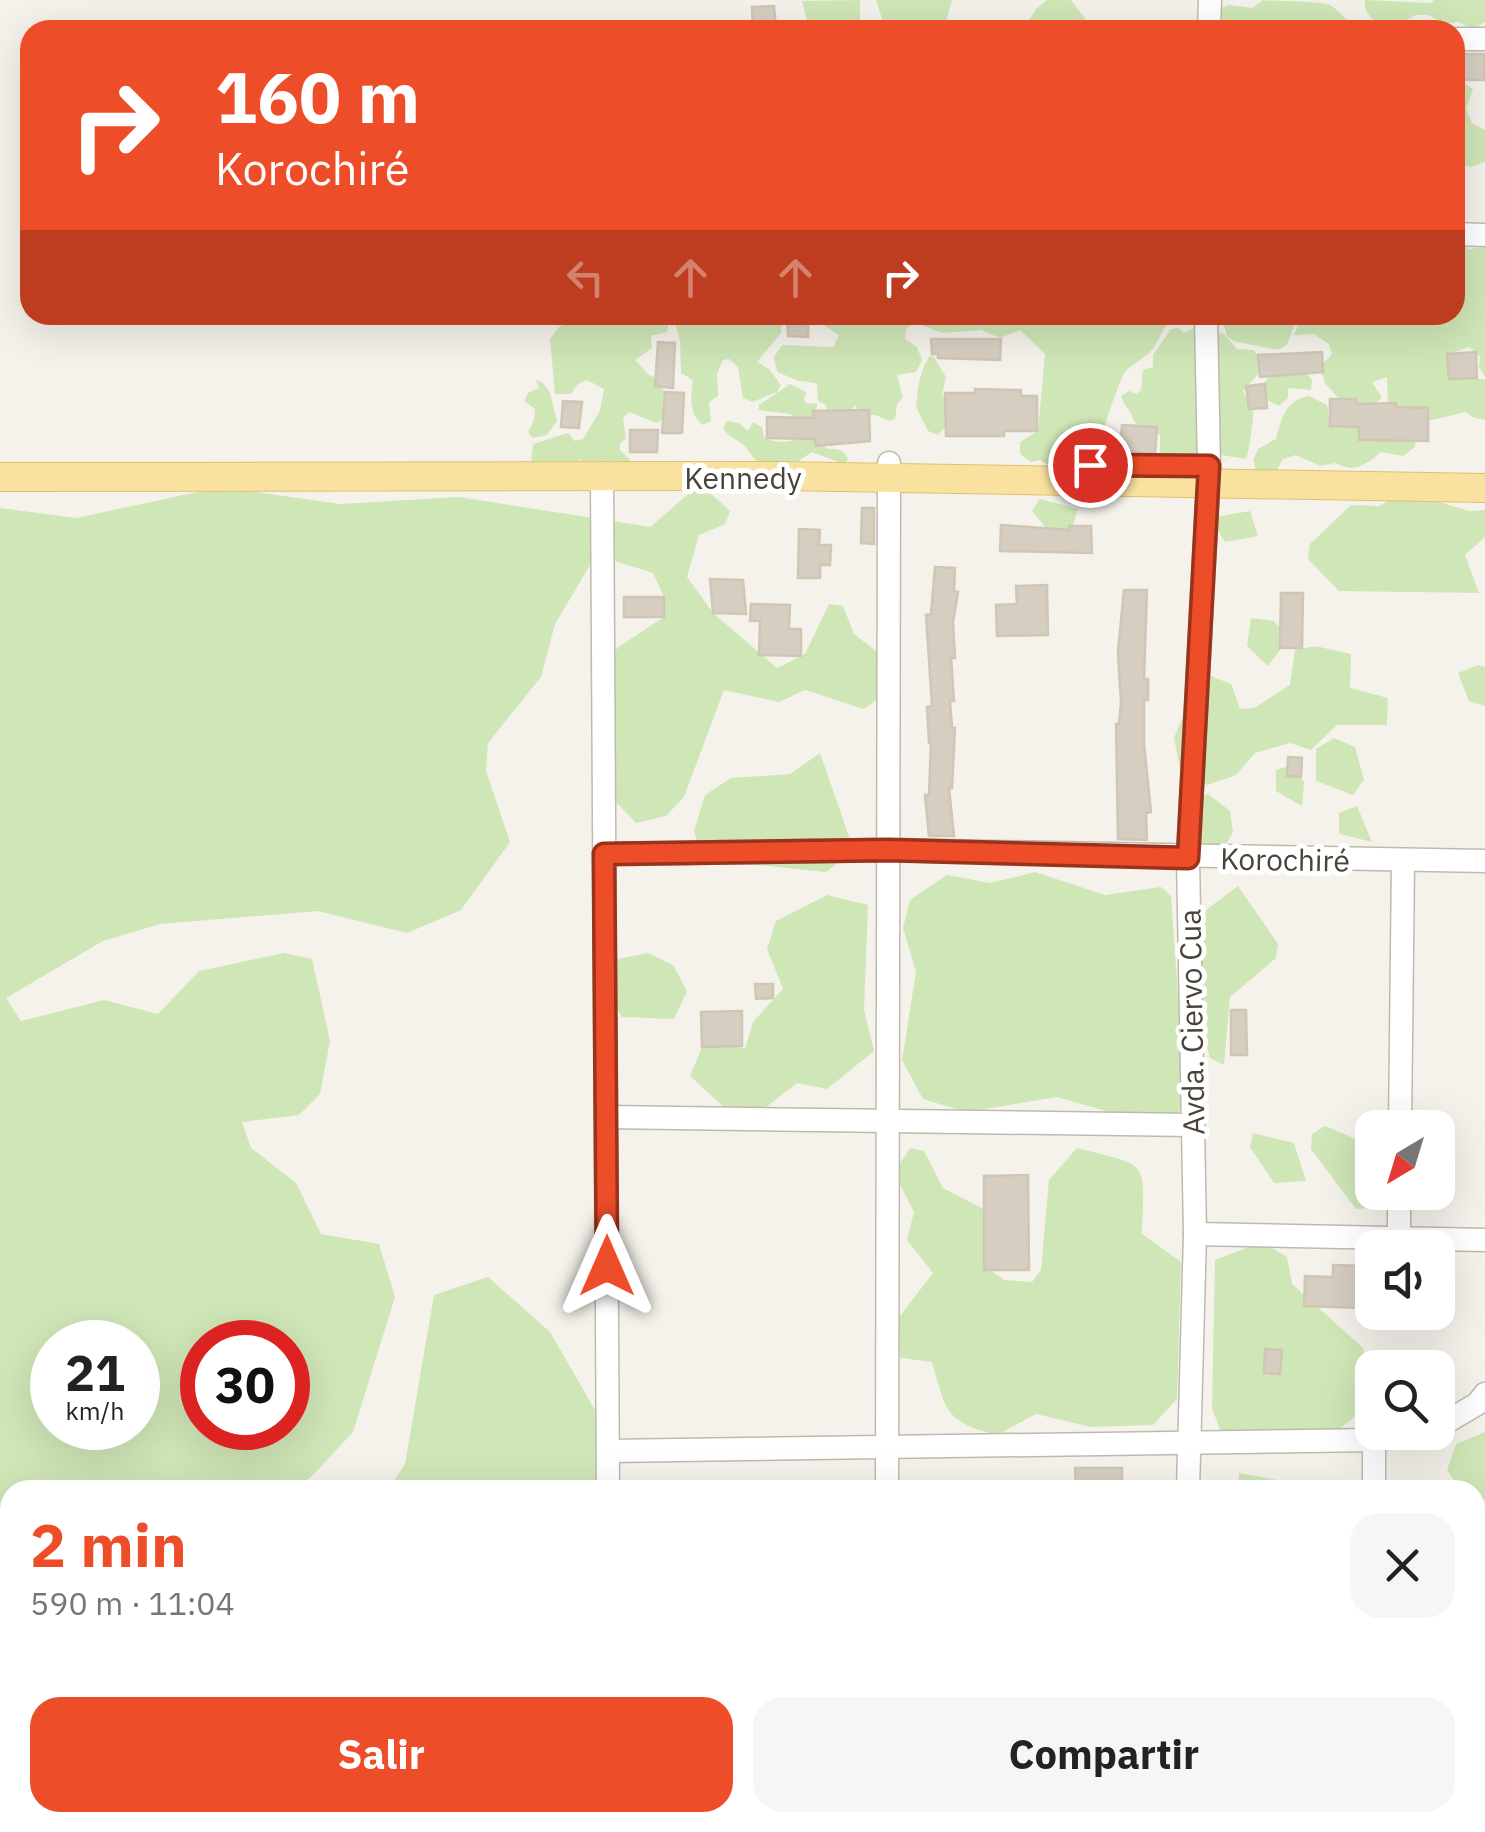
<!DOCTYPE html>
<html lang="es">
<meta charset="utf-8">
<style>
:root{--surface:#fff;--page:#f6f6f6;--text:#222;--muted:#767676;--accent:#ee4d29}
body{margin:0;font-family:"IBM Plex Sans",sans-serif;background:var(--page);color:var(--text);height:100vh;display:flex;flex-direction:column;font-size:38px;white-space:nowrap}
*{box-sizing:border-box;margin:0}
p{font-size:32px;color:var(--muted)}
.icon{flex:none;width:55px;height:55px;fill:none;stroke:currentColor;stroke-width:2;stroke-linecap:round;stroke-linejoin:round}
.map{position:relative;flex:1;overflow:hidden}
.side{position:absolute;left:0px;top:1480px;width:1485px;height:352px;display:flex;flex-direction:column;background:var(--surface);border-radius:30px 30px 0 0;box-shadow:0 10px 40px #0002}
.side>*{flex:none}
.guide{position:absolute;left:20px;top:20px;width:1445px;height:305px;border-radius:30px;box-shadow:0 10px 40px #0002;background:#ee4d29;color:#fff;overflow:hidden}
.needle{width:65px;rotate:218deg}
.tools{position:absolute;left:1355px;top:1110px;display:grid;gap:20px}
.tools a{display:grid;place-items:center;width:100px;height:100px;border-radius:20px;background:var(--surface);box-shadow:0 10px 40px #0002;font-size:50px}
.speed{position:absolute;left:30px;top:1320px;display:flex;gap:20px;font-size:50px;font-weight:700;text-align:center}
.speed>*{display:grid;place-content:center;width:130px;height:130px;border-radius:50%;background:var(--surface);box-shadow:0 10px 40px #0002;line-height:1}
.speed small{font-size:25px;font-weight:400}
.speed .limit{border:15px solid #d22;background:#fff;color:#111}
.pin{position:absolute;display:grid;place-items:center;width:85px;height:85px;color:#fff;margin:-42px;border:5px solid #fff;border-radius:50%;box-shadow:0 2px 10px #0007}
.me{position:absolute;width:110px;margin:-55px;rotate:0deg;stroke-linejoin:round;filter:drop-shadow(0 0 8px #0008)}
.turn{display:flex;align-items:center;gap:35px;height:210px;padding:0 30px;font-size:45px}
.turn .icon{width:130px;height:130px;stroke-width:2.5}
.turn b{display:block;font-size:70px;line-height:85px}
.lanes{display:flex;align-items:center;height:95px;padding:0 30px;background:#0003;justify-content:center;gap:50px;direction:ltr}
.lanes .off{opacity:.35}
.round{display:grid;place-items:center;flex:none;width:105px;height:105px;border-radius:30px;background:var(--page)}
.head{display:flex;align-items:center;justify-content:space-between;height:170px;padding:0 30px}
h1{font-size:60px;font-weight:800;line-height:75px;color:var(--accent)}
.cta{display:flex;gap:20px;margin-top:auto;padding:20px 30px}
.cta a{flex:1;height:115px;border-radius:30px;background:var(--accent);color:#fff;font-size:40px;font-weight:800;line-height:115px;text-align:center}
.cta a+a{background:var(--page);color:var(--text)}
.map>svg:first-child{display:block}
.green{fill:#cfe6b7;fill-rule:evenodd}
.building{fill:#d6cec1;stroke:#d0c6b5;stroke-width:2.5}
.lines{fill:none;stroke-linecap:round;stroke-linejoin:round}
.minor-casing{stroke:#c0baae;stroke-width:25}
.major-casing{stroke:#dec070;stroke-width:30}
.minor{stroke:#fff;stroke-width:22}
.major{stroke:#f9e2a0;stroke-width:28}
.route-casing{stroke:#9b321b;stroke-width:25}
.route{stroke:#ee4d29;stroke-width:18}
.labels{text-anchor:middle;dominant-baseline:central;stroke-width:10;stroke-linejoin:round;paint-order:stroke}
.street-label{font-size:30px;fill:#494339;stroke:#fff}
</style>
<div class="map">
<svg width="1485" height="1832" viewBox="0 0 1485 1832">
<rect width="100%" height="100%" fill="#f5f2eb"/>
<g class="green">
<path d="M860 0V20L869 30H821L808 24 802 1Z"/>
<path d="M876 0H952L946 23 937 30H898L882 19Z"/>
<path d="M1047 0H1071L1085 18 1086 30H1023L1036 9Z"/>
<path d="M1263 0C1282 2 1313 0 1330 5 1339 10 1347 21 1355 28L1364 25 1371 30H1212L1215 10 1229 5 1252 8Z"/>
<path d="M1365 0 1431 3 1434 0H1485V22L1473 29 1458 22 1444 24 1428 15H1416L1389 29C1377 23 1363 15 1365 0Z"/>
<path d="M1464 83 1473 89 1466 109 1472 123 1485 130V162L1471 167 1455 163V88Z"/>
<path d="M1455 240 1469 249 1485 247V377L1479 367 1480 357 1469 347 1447 355 1449 379H1485V420L1472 417 1466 412 1428 421 1388 409 1387 377 1372 382 1382 398 1371 406 1342 402 1325 383 1320 367 1332 354 1329 344 1314 334 1294 335 1302 315H1455Z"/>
<path d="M583 315H645L649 318 659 315 669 322 667 332 651 336 652 348 635 360 649 375 660 380 668 405 665 418 656 423 629 412 623 418 626 439 620 443V450L630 460 624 468H591L581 460 566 464 531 462 533 444 568 433 575 441 583 439 600 411 604 389 587 380 578 384 571 394H555L550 339 559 327Z"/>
<path d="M673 315H782L781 333 757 362 769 369 781 385 777 392 752 402 743 398 738 367 729 359 723 360 717 374 718 396 709 402 711 421 703 425C688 413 691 396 693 380L681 373 680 341Z"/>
<path d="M815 315H1195L1189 323 1172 320C1160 331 1162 335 1155 346 1147 358 1132 363 1124 373 1122 376 1105 422 1105 426L1091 437 1082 464C1067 465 1051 469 1040 460L1031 462 1020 454V442L1038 431 1045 354 1020 330 1000 338 981 330 942 333 914 322 906 329 905 339 917 347 922 360 916 372 897 375 903 397 897 404 895 419 890 421 875 415 864 416 854 405 850 417 830 420 826 405 818 401 817 383 799 381 777 372 774 357 782 345 833 347 839 335 816 320Z"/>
<path d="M1226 315H1298L1287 345 1278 350 1233 341 1227 336 1223 321Z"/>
<path d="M1198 326 1206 331 1224 334 1237 349 1254 350 1262 363V370L1243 391C1245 397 1251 400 1253 406 1255 411 1249 452 1246 459L1221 455 1215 442C1196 461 1196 470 1167 465L1160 455V435C1151 427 1143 429 1134 422 1132 410 1124 407 1121 396L1129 391 1137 394 1141 390 1143 370 1153 367V355L1171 329 1179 328 1184 333Z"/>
<path d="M933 356 946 377 942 395 952 409 949 423 938 435 928 431 916 407C918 388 919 373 929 357Z"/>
<path d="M1302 368 1312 380 1311 390 1288 388V398L1279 406 1261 397 1259 388 1273 373Z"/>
<path d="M536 380 543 383 550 393 557 421 547 435 533 438 528 432 534 420 535 409 524 401 528 393 539 388Z"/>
<path d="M790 384 806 392 804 400 807 404 817 403 816 420 798 421 791 414 759 410V405Z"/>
<path d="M1309 396 1327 405 1329 417 1353 425 1373 442 1380 441 1386 434 1416 437 1415 447 1403 456 1381 452C1367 464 1354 474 1336 463L1320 466 1296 455 1283 459 1272 478 1257 474 1253 460 1258 449 1276 439C1282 418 1285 400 1309 396Z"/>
<path d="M727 421 739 423 748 431 753 422 762 427 764 437C779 446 796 441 812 434L827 449C837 448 846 450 848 460L844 464 812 452 794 464 775 462 762 465C751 459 751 450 741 443 733 437 729 437 723 428Z"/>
<path d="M221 487 340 504 459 497 650 527 693 490 708 491 730 511 725 524 699 535 687 577 713 613 777 668 805 654 829 604 843 606 854 634 889 661 888 691 864 709 805 690 779 702 724 690 684 797 666 816 636 823 615 801 610 773 607 676 617 648 664 617V597L653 573 596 555 555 624 541 677 488 743 486 771 510 842 461 910 407 933 318 911 160 924 103 941 6 998 21 1021 104 1000 158 1014 199 971 284 953 312 959 330 1041 320 1094 299 1115 242 1122 251 1148 296 1183 321 1234 379 1244 395 1297 353 1432 312 1476 294 1490H10V1822H311L313 1832H0V508L76 518ZM52 1342H138V1428H52ZM202 1342H288V1428H202Z"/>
<path d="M1403 491 1469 511 1485 510V537L1465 555 1479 593 1339 591 1308 559 1310 544 1351 505 1379 506Z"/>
<path d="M1040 499 1078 509 1070 534 1047 529 1032 511Z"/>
<path d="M1250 511 1258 536 1225 542 1210 518Z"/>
<path d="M1251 618 1274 621 1288 639 1268 666 1247 646Z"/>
<path d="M1315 646 1351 654 1350 688 1388 698 1387 725H1337L1311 750 1290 743 1255 753 1236 775 1207 785 1180 768 1174 738 1201 672 1231 684 1240 709 1254 708 1290 685 1295 650Z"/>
<path d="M1478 665 1485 667V706L1469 701 1458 673Z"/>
<path d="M1334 738 1355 747 1364 780 1353 795 1316 781V749Z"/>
<path d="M820 753 854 851 826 872 703 859 694 831 705 795 731 778 790 774Z"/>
<path d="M1289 766 1304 782 1302 806 1276 791V770Z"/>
<path d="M1208 794 1230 811 1233 832 1221 853 1206 854 1177 828 1187 800Z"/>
<path d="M1357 806 1372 842 1339 834V813Z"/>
<path d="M1035 872 1105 895 1161 887 1171 896 1185 1095 1176 1121 1161 1127 1057 1097 966 1112 923 1099 902 1060 916 972 903 928 910 900 947 875 990 883Z"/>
<path d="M1238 886 1278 944 1276 958 1230 997 1224 1065 1210 1058 1194 1001 1206 910Z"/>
<path d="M827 895 868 905 864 1010 874 1051 827 1089 797 1083 752 1118 737 1119 690 1076 706 1038 745 1049 753 1022 783 989 767 949 776 921Z"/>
<path d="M648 953 673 965 687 991 674 1019 622 1017 606 992 607 961Z"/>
<path d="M1325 1126 1372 1146V1192L1377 1193 1373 1208 1356 1209 1311 1149 1312 1134Z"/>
<path d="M1253 1133 1294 1143 1306 1181 1274 1183 1250 1147Z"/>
<path d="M910 1148 924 1151 943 1188 991 1213 993 1272 1004 1280 1032 1282 1041 1270 1049 1180 1077 1148C1151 1167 1144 1158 1142 1234L1181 1262 1177 1399 1153 1425 1091 1427 1036 1414 997 1435C945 1422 946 1411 932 1362L901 1358 887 1333 933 1273 907 1240 914 1212 894 1173Z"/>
<path d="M1262 1242 1287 1257 1292 1284 1363 1348 1372 1384V1402L1336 1432 1222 1435 1212 1408 1215 1260Z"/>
<path d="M488 1277 550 1332 603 1424 609 1490H388L405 1464 434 1295Z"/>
<path d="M1485 1432V1499L1475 1506V1490H1461L1447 1470 1456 1444Z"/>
<path d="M1239 1473 1288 1482 1287 1490H1238Z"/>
<path d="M1475 1518 1485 1524 1481 1561 1485 1569 1483 1639 1475 1641Z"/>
<path d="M1485 1706V1807L1475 1801V1715Z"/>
<rect x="907" y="1823" width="161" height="9"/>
</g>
<g class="building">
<path d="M774 6 776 28 753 29 752 7Z"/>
<rect x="1455" y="54" width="29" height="26"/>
<path d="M787 315H808V337L788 336Z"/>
<path d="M931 339H1001L1000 360 938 358V354H932Z"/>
<path d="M658 342 675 343 673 388 655 386Z"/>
<path d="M1322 352 1323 372 1260 377 1258 355Z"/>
<path d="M1476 352 1477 378 1449 379 1447 354Z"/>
<path d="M1265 384 1267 408 1249 409 1246 386Z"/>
<path d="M975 389 1021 390V396H1037V431H1004V436H946L945 393H975Z"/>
<path d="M665 392 684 393 682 433H662Z"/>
<path d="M1330 399H1356V404L1396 403V407L1428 408V441L1359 440V427L1330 426Z"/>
<path d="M563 401 582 402 579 428 561 427Z"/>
<path d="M869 410 870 441 816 446 815 439 767 438V417L814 418 813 411Z"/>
<path d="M1122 425 1157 427 1155 454 1120 451Z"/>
<path d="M630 430H658L657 452H630Z"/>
<path d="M862 508H874V544L861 543Z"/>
<path d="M1001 525 1069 530V526H1091L1092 553 1000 551Z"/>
<path d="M799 529 820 530 819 545H831L830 565H820V578H798Z"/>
<path d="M935 567 955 568 954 591 958 592 953 622 955 658H951L954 701H950L952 728H955L952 788H949L954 836H929L925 795H929L931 743H929L927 707 932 706 926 615 931 614Z"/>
<path d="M710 579 743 580 746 614 713 613Z"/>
<path d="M1047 585 1048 635 997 636 996 605 1017 604 1016 586Z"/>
<path d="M1124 590H1147L1144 679H1148V700H1144V744L1151 812 1146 813 1147 840 1118 839 1116 724H1119L1121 703 1118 652Z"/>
<path d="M1281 593H1303L1302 648H1280Z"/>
<rect x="624" y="597" width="40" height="20"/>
<path d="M751 604 790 605 789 629H801V656L759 655 760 621H750Z"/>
<path d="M1288 757 1302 758 1301 777 1287 776Z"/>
<path d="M755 984H773V998L756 999Z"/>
<path d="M1231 1010H1246L1247 1055H1231Z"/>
<path d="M742 1011V1046L702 1047 701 1012Z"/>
<path d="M1028 1175 1029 1270H984V1176Z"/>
<path d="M1333 1265 1363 1266 1361 1308 1304 1306 1305 1276 1333 1277Z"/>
<path d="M1265 1349 1282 1350 1280 1374 1264 1373Z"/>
<path d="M1075 1468H1122V1490H1076Z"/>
</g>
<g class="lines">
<defs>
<g id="minor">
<path d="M1209 30 1210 0"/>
<path d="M1455 39H1485"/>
<path d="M1455 234 1485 235"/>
<path d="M602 477 608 1490"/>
<path d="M604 854 888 850 1485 861"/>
<path d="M606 1117 1192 1125"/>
<path d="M1400 1128 1403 861"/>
<path d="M1195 1234 1485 1240"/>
<path d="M1399 1239V1192"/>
<path d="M1438 1427 1477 1404 1485 1394"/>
<path d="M608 1451 1374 1440 1422 1432"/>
<path d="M887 1490 889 463"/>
<path d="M1188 1490 1195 1234 1188 858 1209 466 1206 315"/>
<path d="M1374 1490V1440"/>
<path d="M1475 1683H1485"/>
<path d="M892 1822V1832"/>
<path d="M602 1832V1822"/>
<path d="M1182 1832V1822"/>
<path d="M1373 1832V1822"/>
</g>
<path id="major" d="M0 477 777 476 1485 488"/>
</defs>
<use href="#minor" class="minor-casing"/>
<use href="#major" class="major-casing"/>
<use href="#minor" class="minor"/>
<use href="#major" class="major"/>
</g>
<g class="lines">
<defs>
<path id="route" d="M607 1266 604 854 888 850 1188 858 1209 466 1090 465"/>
</defs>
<use href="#route" class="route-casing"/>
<use href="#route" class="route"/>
</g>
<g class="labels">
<g class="street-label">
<text x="743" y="477">Kennedy</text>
<text transform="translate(1285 859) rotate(1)">Korochiré</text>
<text transform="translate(1191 1022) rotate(-91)">Avda. Ciervo Cua</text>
</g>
</g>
</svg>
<div class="tools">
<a><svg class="needle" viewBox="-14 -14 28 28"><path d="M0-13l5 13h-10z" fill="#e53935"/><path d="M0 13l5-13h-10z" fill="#767676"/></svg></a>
<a><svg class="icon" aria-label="sound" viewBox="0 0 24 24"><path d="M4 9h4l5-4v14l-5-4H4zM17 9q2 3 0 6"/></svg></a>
<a><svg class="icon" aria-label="search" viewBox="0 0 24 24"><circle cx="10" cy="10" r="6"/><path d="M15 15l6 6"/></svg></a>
</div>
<div class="speed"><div>21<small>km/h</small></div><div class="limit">30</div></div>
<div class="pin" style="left:1090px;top:465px;background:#d93025"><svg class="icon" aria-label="arrive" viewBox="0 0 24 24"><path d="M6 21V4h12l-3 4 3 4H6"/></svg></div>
<svg class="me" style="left:607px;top:1266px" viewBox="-20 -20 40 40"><path d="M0-17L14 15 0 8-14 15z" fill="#ee4d29" stroke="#fff" stroke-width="4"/></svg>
<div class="guide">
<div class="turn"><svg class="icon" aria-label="right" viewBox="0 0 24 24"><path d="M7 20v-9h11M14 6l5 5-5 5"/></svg><div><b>160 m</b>Korochiré</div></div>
<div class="lanes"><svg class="icon off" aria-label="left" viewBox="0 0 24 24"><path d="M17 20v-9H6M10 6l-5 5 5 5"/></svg><svg class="icon off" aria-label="ahead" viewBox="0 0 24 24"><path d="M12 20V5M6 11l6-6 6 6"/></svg><svg class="icon off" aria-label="ahead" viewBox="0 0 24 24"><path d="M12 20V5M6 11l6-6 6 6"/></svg><svg class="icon" aria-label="right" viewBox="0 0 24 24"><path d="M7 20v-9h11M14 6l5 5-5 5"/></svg></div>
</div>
<section class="side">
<div class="head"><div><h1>2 min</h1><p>590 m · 11:04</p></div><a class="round"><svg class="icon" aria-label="close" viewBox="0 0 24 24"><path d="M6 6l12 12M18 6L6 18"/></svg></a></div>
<div class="cta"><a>Salir</a><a>Compartir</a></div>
</section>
</div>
